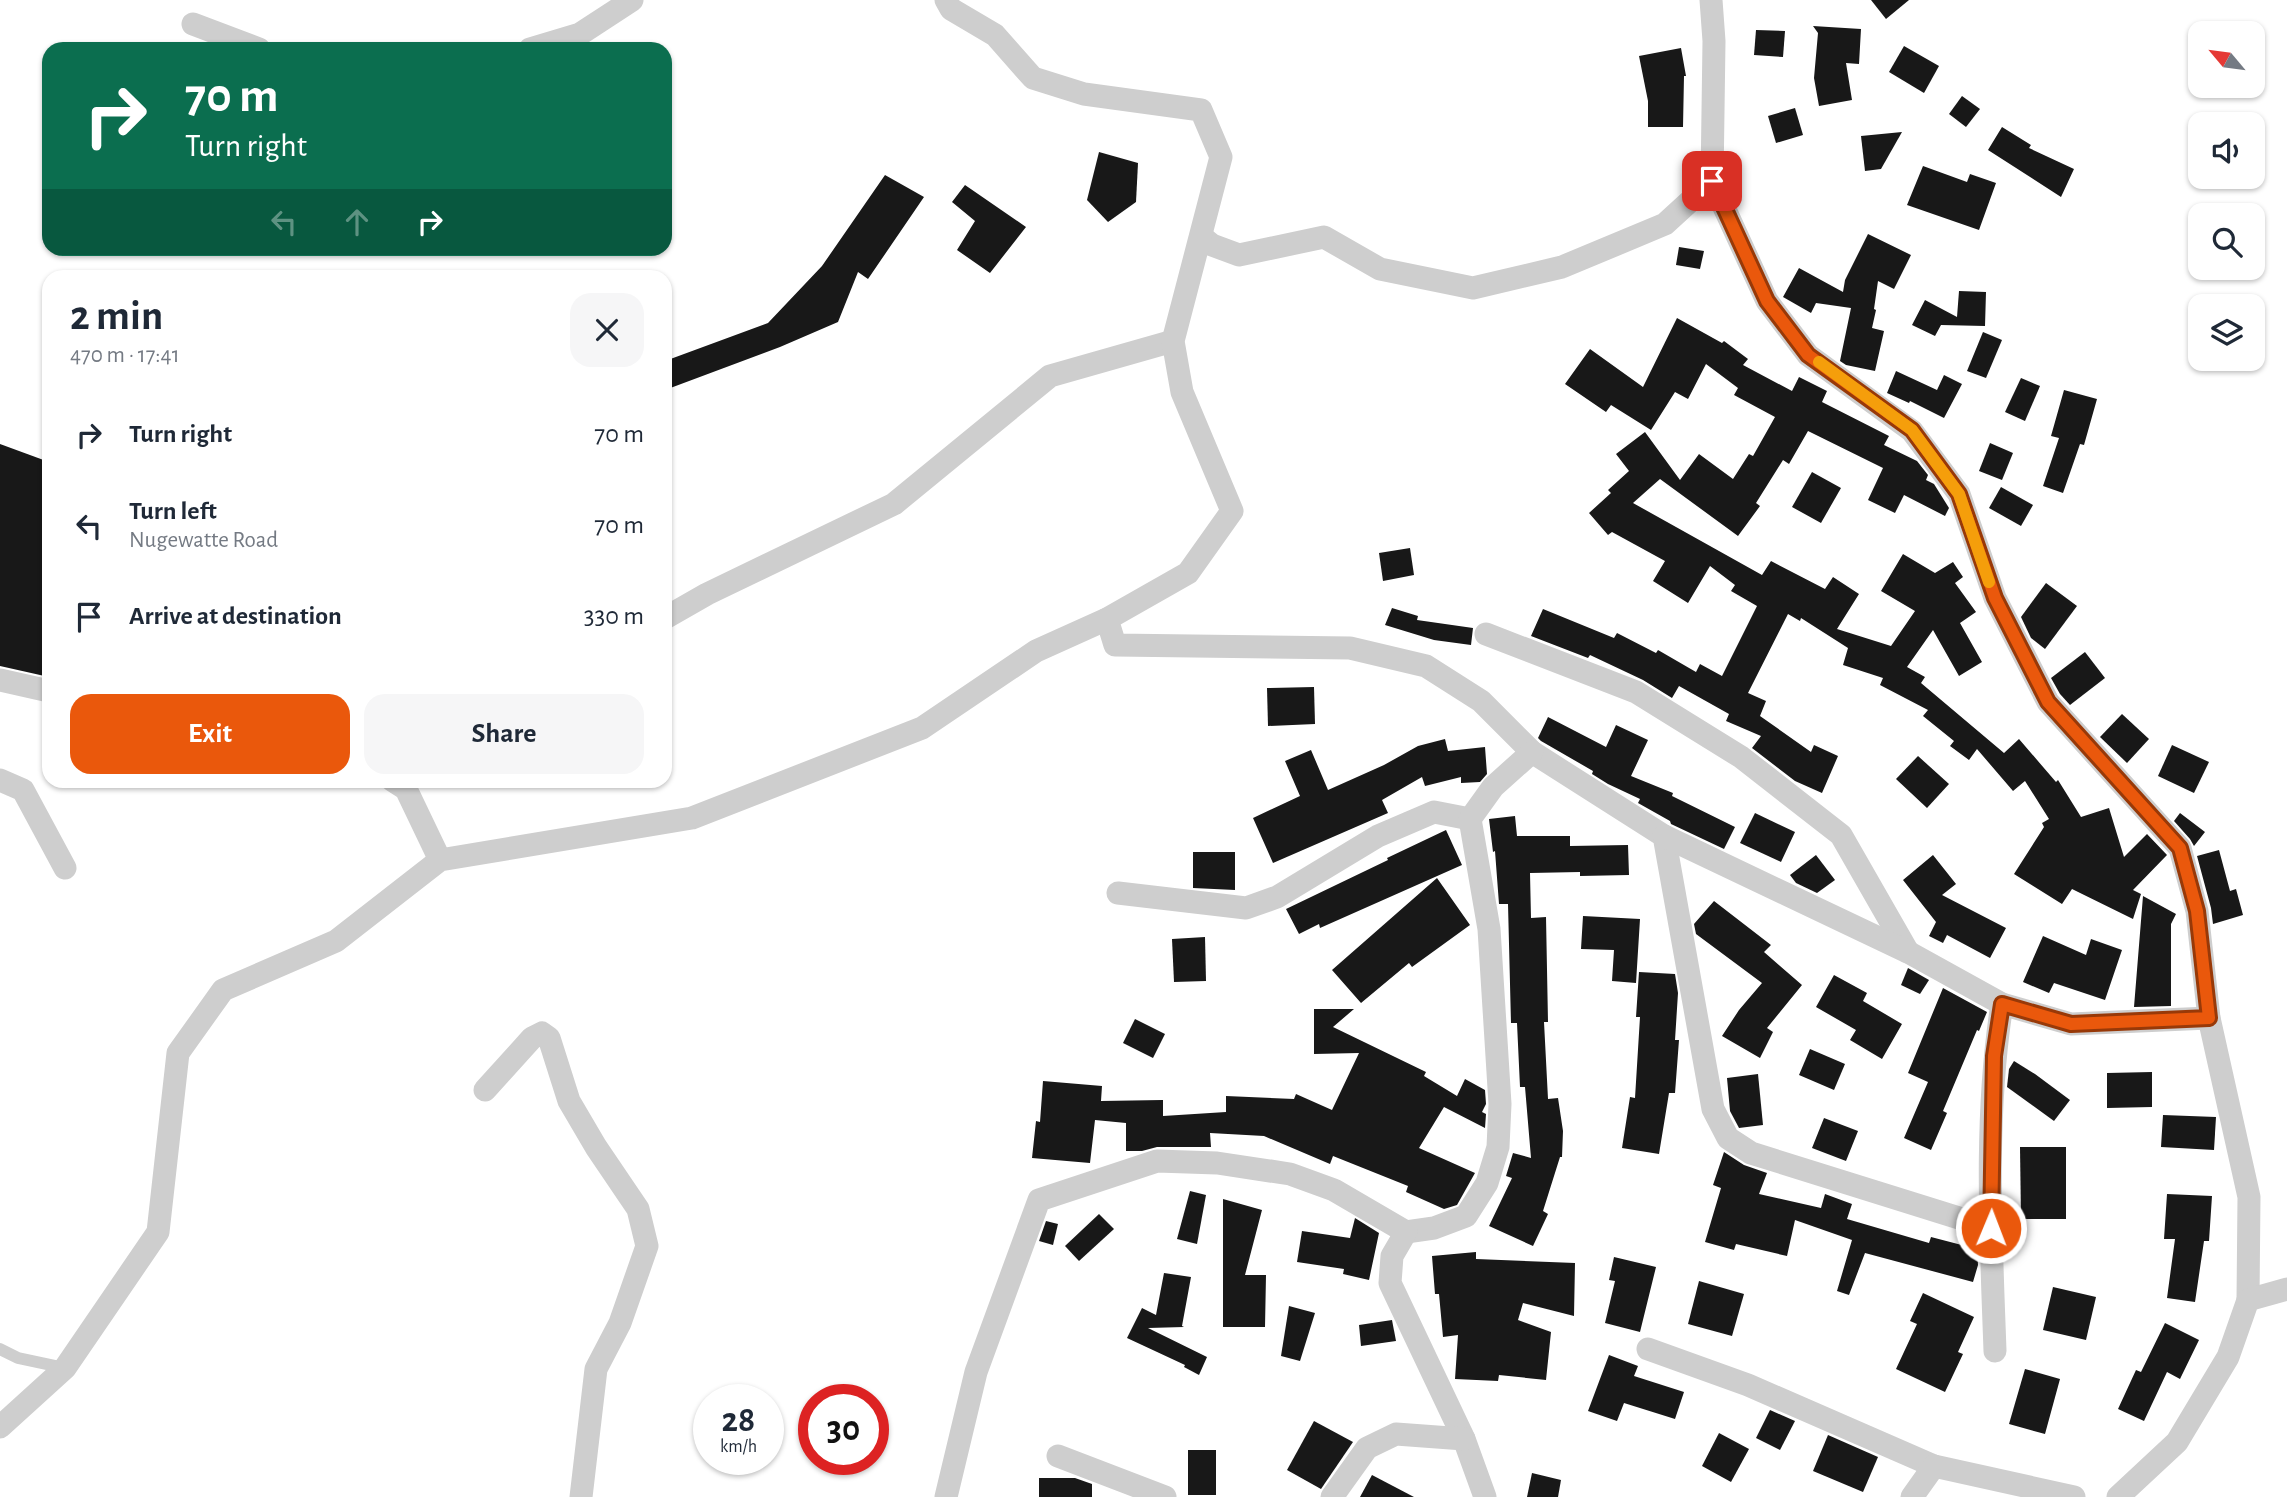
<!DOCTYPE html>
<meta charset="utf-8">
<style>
:root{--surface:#fff;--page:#f6f6f7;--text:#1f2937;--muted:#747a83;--accent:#ea580c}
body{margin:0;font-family:"Alegreya Sans",sans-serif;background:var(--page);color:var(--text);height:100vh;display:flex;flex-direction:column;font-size:26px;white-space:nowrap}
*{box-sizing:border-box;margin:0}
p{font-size:23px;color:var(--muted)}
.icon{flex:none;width:38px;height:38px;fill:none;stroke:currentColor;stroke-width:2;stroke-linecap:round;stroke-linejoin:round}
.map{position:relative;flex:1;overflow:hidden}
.panel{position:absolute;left:42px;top:270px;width:630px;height:518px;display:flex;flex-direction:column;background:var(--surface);border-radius:21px;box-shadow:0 2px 5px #0004}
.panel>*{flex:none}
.banner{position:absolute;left:42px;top:42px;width:630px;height:214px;border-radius:21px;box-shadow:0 2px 5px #0004;background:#0b6e4f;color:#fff;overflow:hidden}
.needle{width:46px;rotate:299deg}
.tools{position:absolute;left:2188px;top:21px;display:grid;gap:14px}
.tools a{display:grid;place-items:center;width:77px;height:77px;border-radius:14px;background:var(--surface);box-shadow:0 2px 5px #0004;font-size:35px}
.speed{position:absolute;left:693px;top:1384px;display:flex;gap:14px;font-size:35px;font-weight:700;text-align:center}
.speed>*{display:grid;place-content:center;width:91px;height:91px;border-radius:50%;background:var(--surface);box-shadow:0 2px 5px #0004;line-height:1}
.speed small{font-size:18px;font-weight:400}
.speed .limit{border:10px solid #d22;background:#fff;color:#111}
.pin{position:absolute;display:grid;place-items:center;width:60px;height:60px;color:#fff;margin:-30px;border-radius:14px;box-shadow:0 4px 10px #0006}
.me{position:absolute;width:77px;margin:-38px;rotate:1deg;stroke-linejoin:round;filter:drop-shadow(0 0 5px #0008)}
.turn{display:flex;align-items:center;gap:24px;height:147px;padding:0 28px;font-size:32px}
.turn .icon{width:91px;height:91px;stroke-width:2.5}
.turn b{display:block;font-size:49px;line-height:60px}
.lanes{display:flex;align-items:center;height:66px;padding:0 28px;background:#0003;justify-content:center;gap:35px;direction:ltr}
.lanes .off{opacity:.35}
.round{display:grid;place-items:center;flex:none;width:74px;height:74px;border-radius:21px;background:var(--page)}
.head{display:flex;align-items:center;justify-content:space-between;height:119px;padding:0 28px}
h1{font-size:42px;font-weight:600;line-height:52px}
.primary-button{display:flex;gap:14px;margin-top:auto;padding:14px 28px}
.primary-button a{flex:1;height:80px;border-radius:21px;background:var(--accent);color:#fff;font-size:28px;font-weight:600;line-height:80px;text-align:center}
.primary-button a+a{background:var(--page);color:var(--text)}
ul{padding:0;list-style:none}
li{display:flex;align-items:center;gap:21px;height:91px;padding:0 28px}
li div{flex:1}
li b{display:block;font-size:26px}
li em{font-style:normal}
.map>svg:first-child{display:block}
.building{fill:#181818}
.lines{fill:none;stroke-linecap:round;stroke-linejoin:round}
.service{stroke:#cecece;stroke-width:12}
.minor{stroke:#cecece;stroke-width:23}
.route-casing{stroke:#983908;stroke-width:18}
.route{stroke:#ea580c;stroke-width:12}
.slow{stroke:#f59e0b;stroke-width:12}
</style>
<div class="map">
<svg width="2287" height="1497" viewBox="0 0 2287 1497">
<rect width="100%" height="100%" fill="#fff"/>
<g class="building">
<path d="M1871 0H1909L1886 19Z"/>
<path d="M1813 26 1861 29 1859 64 1846 63 1852 100 1819 106 1814 78 1818 33Z"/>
<path d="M1756 30 1785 31 1783 57 1754 55Z"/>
<path d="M1904 46 1939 66 1924 93 1889 72Z"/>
<path d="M1681 48 1686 76H1684L1683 127H1648V101L1639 56Z"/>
<path d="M1962 96 1980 109 1966 127 1949 114Z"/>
<path d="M1795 108 1803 135 1776 143 1768 116Z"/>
<path d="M2002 127 2031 145 2029 148 2074 169 2061 197 1988 150Z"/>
<path d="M1902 132 1881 169 1865 171 1861 136Z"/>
<path d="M1099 152 1138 163 1136 202 1108 222 1087 200Z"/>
<path d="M1923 166 1967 182 1970 174 1996 183 1979 230 1907 205Z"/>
<path d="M885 175 924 197 868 279 858 272 838 322 780 347 665 390V361L768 323 822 266Z"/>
<path d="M965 185 1026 227 990 273 957 250 975 221 952 202Z"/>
<path d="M1868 234 1911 255 1894 289 1878 281 1874 309 1876 310 1872 328 1884 331 1875 371 1846 365 1840 361 1851 308 1816 303 1811 313 1783 297 1799 268 1843 292 1845 280Z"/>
<path d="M1679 247 1704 251 1700 269 1676 265Z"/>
<path d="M1959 291 1986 292 1985 326 1941 325 1935 336 1912 325 1925 300 1957 317Z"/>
<path d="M1677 318 1722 343 1724 341 1748 359 1743 365 1792 391 1799 377 1827 391 1822 402 1889 436 1884 445 1917 461 1928 475 1926 480 1934 484 1949 508 1945 516 1904 495 1895 513 1868 500 1883 468 1808 431 1789 464 1783 460 1756 503 1760 506 1738 536 1660 479 1633 503 1762 575 1771 561 1825 589 1833 577 1859 594 1837 629 1891 646 1915 611 1881 591 1903 554 1935 573 1953 562 1963 577 1955 583 1976 612 1960 623 1982 662 1959 676 1933 630 1907 667 1925 677 1921 683 2004 753 2019 739 2056 782 2058 780 2081 817 2109 808 2124 857 2147 834 2167 855 2133 890 2141 894 2133 919 2072 889 2062 904 2014 874 2044 827 2042 823 2049 819 2025 781 2013 791 1977 749 1969 760 1950 746 1954 741 1923 716 1928 710 1880 685 1883 678 1843 665 1848 648 1801 618 1800 621 1788 614 1748 693 1766 701 1760 716 1811 752 1814 745 1838 756 1822 793 1795 781 1752 748 1761 736 1726 721 1729 714 1679 686 1672 698 1643 680 1590 655 1588 658 1531 636 1543 609 1614 638 1617 633 1656 653 1658 650 1696 672 1700 664 1722 676 1757 606 1731 591 1735 585 1710 566 1688 603 1653 581 1665 561 1612 532 1608 535 1589 513 1611 493 1608 490 1629 471 1616 454 1645 432 1680 480 1699 454 1733 479 1749 454 1753 456 1775 417 1734 395 1738 388 1706 364 1688 399 1675 392 1651 430 1611 405 1606 412 1565 384 1590 349 1643 387Z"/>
<path d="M1983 332 2002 340 1986 378 1967 371Z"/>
<path d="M1896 371 1937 390 1944 375 1962 384 1944 418 1910 401 1909 403 1887 393Z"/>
<path d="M2021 378 2040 386 2025 421 2005 412Z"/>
<path d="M2064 390 2097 399 2084 445 2080 444 2063 493 2043 486 2059 438 2051 436Z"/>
<path d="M1990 443 2013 453 2002 480 1979 471Z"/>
<path d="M0 444 49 462V677L0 666Z"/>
<path d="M1812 472 1841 488 1821 523 1792 507Z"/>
<path d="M2001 487 2033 505 2021 526 1989 508Z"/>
<path d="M1410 548 1414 575 1383 581 1379 553Z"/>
<path d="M2046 583 2077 606 2045 649 2031 638 2021 617Z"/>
<path d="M1392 608 1418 616 1417 620 1473 628 1471 645 1434 640 1385 625Z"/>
<path d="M2085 652 2105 678 2070 705 2060 694 2051 678Z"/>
<path d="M1314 687 1315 724 1268 726 1267 688Z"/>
<path d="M2122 714 2149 739 2127 763 2100 737Z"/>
<path d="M1548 717 1606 747 1616 725 1648 740 1631 776 1673 793 1672 796 1735 827 1724 849 1671 824 1670 821 1638 803 1640 799 1608 784 1592 774 1593 771 1541 741 1538 738Z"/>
<path d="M1445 739 1448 751 1485 747 1487 774 1480 782 1461 783V777L1425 786 1422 777 1382 800 1388 813 1273 863 1253 818 1300 796 1285 761 1311 750 1328 790 1384 765 1418 746Z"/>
<path d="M2172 745 2209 762 2194 793 2158 776Z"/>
<path d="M1918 756 1949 784 1927 808 1896 779Z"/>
<path d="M1755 813 1795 832 1781 862 1740 843Z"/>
<path d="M2180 813 2205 832 2194 846 2190 839 2174 821Z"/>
<path d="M1515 816 1517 836H1570V846L1628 845 1629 875 1580 876V872L1530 873 1531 918 1546 917 1548 1022H1544L1548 1099 1558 1098 1563 1131 1562 1157H1560L1543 1211 1548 1214 1533 1246 1489 1226 1512 1178 1506 1176 1513 1153 1531 1158 1525 1087H1520L1517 1023H1511L1508 904H1499L1495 851 1493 852 1489 819Z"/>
<path d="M1446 830 1462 865 1320 928 1319 924 1299 934 1286 909 1388 860 1387 858Z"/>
<path d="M2219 850 2230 891 2236 889 2243 915 2213 924 2211 908 2197 856Z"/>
<path d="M1193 852H1235V890L1193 888Z"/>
<path d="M1816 855 1835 880 1817 893 1796 883 1790 875Z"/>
<path d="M1933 855 1956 884 1942 895 2006 928 1990 958 1947 935 1943 943 1929 936 1936 922 1903 880Z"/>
<path d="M1437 878 1470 925 1412 967 1409 963 1361 1003 1332 970Z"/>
<path d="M2143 896 2176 914 2171 924V1006L2134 1007Z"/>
<path d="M1714 901 1771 945 1764 952 1802 985 1767 1028 1773 1032 1760 1058 1722 1036 1739 1010 1762 983 1696 934 1694 924Z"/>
<path d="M1583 916 1640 919 1636 983 1612 981 1614 950 1581 949Z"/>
<path d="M2043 936 2086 955 2091 939 2122 950 2105 1000 2054 983 2049 993 2023 982Z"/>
<path d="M1205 937 1206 981 1174 982 1172 939Z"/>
<path d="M1908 968 1929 980 1920 994 1901 985Z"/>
<path d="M1639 972 1675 974 1678 993 1675 1040H1679L1675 1093H1669L1659 1154 1622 1148 1630 1097 1635 1098 1640 1017H1636Z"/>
<path d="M1834 975 1867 993 1863 1001 1902 1024 1882 1059 1850 1040 1856 1030 1816 1007Z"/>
<path d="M1943 988 1987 1012 1979 1031 1977 1030 1943 1111 1947 1113 1931 1150 1904 1138 1928 1082 1908 1073Z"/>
<path d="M1314 1009H1354L1333 1027 1426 1072 1424 1076 1457 1096 1465 1079 1485 1090 1486 1104 1482 1112 1486 1114 1485 1128 1444 1107 1419 1148 1475 1173 1457 1205 1444 1209 1406 1192 1408 1186 1333 1156 1330 1164 1264 1136 1210 1133 1211 1147H1157L1142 1151H1126V1123L1095 1120 1090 1163 1032 1158 1036 1121 1040 1122 1043 1081 1102 1086 1101 1101 1163 1100V1116L1226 1112V1096L1294 1099 1296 1094 1332 1110 1359 1053 1314 1054Z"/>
<path d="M1135 1019 1165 1034 1153 1058 1123 1043Z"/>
<path d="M1810 1049 1845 1064 1834 1090 1799 1075Z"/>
<path d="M2014 1061 2035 1074 2070 1100 2054 1121 2007 1087 2009 1069Z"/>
<path d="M2152 1072V1107L2107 1108V1073Z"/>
<path d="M1758 1074 1763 1125 1739 1128 1730 1111 1727 1078Z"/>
<path d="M2163 1115 2216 1117 2214 1150 2161 1147Z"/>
<path d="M1824 1118 1858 1131 1846 1161 1812 1148Z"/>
<path d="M2020 1147H2066V1219H2021Z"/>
<path d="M1724 1152 1744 1165 1767 1173 1759 1194 1821 1208 1825 1194 1852 1204 1847 1219 1929 1243 1931 1237 1977 1249 1978 1265 1973 1282 1865 1253 1849 1295 1837 1291 1852 1240 1795 1220 1787 1256 1736 1244 1734 1250 1705 1242 1721 1188 1713 1185Z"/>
<path d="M1190 1191 1206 1195 1197 1244 1177 1239Z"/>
<path d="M2167 1194 2212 1196 2209 1241H2204L2195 1302 2167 1298 2175 1239H2164Z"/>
<path d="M1223 1199 1262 1210 1245 1275H1266L1265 1327H1223Z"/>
<path d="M1099 1214 1114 1229 1079 1261 1065 1246Z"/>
<path d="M1355 1218 1379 1233 1369 1280 1343 1274 1344 1269 1297 1262 1302 1231 1350 1238Z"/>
<path d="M1046 1221 1058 1224 1053 1245 1039 1241Z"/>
<path d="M1476 1252V1259L1575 1263 1574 1316 1523 1303 1518 1320 1551 1332 1546 1380 1499 1375 1498 1381 1455 1379 1458 1335 1443 1337 1439 1294H1435L1432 1256Z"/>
<path d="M1614 1257 1656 1267 1640 1332 1605 1323 1615 1281 1609 1280Z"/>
<path d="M1164 1273 1191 1277 1182 1326 1184 1327 1148 1328 1207 1357 1199 1375 1184 1367 1185 1365 1127 1338 1142 1308 1156 1315Z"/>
<path d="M1699 1281 1744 1294 1732 1336 1688 1324Z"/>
<path d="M2053 1287 2096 1297 2086 1340 2043 1330Z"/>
<path d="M1923 1293 1974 1317 1958 1352 1963 1354 1945 1392 1896 1369 1917 1324 1910 1321Z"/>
<path d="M1289 1306 1315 1313 1300 1361 1281 1356Z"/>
<path d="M1392 1320 1396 1341 1361 1346 1359 1325Z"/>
<path d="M2165 1323 2199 1340 2180 1379 2167 1372 2144 1421 2118 1409 2136 1370 2141 1372Z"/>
<path d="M1609 1355 1638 1366 1634 1376 1684 1392 1675 1419 1624 1403 1617 1421 1588 1411Z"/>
<path d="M2025 1369 2060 1379 2045 1434 2009 1424Z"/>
<path d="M1770 1410 1795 1421 1780 1450 1756 1438Z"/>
<path d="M1314 1421 1353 1442 1321 1489 1287 1470Z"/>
<path d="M1719 1433 1749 1449 1731 1482 1702 1466Z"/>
<path d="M1828 1435 1878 1457 1863 1492 1813 1471Z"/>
<rect x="1188" y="1450" width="28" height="45"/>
<path d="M1532 1473 1561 1480 1558 1497H1527Z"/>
<path d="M1372 1475 1414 1497H1360Z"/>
<path d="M1039 1478H1075L1092 1484V1497H1039Z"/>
</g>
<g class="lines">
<path class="service" d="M0 1349 18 1358 65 1368"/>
<g class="minor">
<path d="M193 24 259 49"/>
<path d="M530 49 580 34 632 0"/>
<path d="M1712 181 1767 301 1808 355 1912 431 1959 494 1995 598 2048 702 2180 848 2197 911 2209 1018 2249 1197 2248 1300"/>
<path d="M1202 237 1212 245 1239 255 1324 237 1380 269 1473 288 1562 267 1665 224 1712 181 1714 41 1711 0"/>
<path d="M665 618 707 594 894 504 1050 376 1173 341"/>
<path d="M1107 619 1115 645 1350 648 1426 666 1481 701 1532 752 1664 836 1713 1109 1728 1138 1751 1153 1991 1228"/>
<path d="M1486 634 1636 692 1741 757 1841 835 1908 952"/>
<path d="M0 680 49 691"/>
<path d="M0 780 23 790 65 868"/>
<path d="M392 780 406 789 440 860"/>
<path d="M1664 836 1908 952 2002 1004 2071 1024 2209 1018"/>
<path d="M1118 893 1246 908 1277 897 1378 836 1434 812 1470 819"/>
<path d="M485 1090 532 1038 542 1033 549 1038 569 1101 596 1147 638 1209 647 1246 620 1323 596 1369 581 1497"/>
<path d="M1406 1232 1434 1228 1466 1216 1487 1183 1498 1147 1500 1104 1489 929 1470 819 1493 787 1532 752"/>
<path d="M1648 1349 1748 1385 1934 1466"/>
<path d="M1995 1351C1991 1236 1984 1118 2002 1004"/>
<path d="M0 1427 65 1368 158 1232 178 1053 223 990 336 941 440 860 692 818 922 728 1036 651 1107 619 1188 573 1232 511 1182 392 1173 341 1221 157 1201 110 1084 94 1033 78 995 35 951 9 946 0"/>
<path d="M1058 1456 1165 1497"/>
<path d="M946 1497 976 1372 1039 1200 1157 1161 1217 1163 1290 1174 1334 1190 1406 1232 1392 1256 1390 1283 1464 1439 1485 1497"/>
<path d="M1332 1497 1367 1448 1396 1434 1464 1439"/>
<path d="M1912 1497 1934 1466 2074 1497"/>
<path d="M2118 1497 2177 1442 2228 1357 2248 1300 2287 1289"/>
</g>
</g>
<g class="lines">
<defs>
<path id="route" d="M1712 181 1767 301 1808 355 1912 430 1959 494 1995 598 2048 702 2180 848 2197 911 2209 1018 2071 1024 2002 1004 1994 1056 1991 1228"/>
</defs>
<use href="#route" class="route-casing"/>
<use href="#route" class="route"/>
<path class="slow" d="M1819 362 1912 430 1959 494 1989 582"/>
</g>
</svg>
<div class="tools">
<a><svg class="needle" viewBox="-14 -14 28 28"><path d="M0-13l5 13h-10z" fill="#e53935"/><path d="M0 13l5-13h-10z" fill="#747a83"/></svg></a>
<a><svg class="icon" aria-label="sound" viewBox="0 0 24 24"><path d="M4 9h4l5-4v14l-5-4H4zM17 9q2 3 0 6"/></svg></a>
<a><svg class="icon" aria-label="search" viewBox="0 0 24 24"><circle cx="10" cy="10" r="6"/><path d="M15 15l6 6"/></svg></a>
<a><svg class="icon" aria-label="layers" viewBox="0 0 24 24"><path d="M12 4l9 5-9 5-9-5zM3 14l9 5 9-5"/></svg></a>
</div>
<div class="speed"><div>28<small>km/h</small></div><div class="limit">30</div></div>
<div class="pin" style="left:1712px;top:181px;background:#d93025"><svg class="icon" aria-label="arrive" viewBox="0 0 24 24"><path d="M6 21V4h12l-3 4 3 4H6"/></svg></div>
<svg class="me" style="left:1991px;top:1228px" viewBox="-20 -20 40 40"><circle r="17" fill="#ea580c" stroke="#fff" stroke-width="3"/><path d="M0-11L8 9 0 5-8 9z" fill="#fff"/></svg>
<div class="banner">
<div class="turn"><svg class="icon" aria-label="right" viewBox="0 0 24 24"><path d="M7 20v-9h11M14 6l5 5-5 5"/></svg><div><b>70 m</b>Turn right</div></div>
<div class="lanes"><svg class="icon off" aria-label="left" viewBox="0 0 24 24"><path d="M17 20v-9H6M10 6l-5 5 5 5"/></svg><svg class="icon off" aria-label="ahead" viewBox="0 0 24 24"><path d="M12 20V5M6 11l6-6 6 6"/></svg><svg class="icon" aria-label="right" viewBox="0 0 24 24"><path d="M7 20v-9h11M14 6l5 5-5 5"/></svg></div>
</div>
<section class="panel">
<div class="head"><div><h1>2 min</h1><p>470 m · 17:41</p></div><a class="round"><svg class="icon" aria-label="close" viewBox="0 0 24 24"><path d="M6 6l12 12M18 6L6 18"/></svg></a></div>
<ul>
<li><svg class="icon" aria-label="right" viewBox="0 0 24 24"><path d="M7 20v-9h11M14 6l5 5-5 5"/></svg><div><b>Turn right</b></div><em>70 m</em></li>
<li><svg class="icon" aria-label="left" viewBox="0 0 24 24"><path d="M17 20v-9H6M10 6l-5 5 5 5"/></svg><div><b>Turn left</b><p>Nugewatte Road</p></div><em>70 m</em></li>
<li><svg class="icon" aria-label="arrive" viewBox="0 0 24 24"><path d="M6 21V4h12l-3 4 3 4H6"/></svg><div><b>Arrive at destination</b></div><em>330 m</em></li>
</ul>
<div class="primary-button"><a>Exit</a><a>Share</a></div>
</section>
</div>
